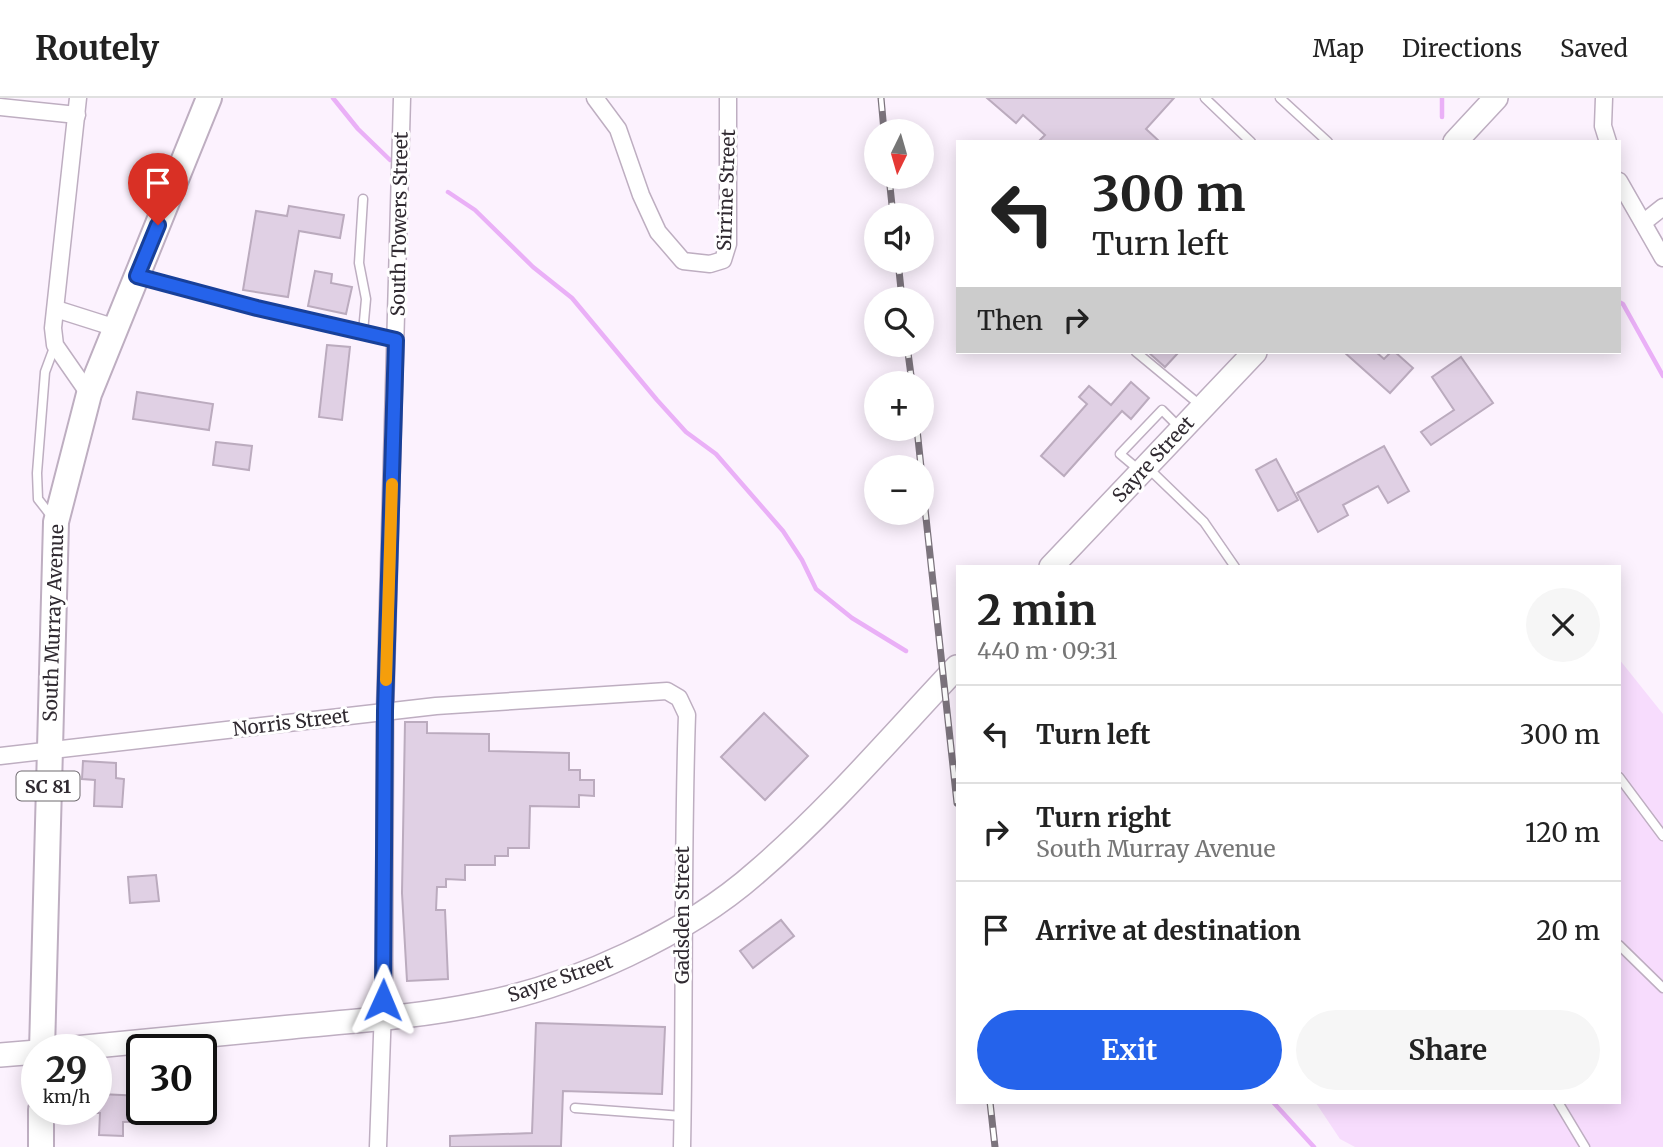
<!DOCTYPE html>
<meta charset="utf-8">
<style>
:root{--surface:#fff;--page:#f6f6f6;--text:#222;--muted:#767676;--line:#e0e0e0;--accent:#2563eb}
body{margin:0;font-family:Merriweather,serif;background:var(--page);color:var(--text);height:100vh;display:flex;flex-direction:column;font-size:26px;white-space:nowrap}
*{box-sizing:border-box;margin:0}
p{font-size:23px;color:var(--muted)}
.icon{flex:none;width:38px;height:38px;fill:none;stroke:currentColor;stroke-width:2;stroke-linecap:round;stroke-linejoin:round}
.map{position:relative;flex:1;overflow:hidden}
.details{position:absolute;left:956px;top:467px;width:665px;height:539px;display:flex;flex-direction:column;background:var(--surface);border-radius:0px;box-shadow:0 4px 18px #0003}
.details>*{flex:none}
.banner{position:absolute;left:956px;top:42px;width:665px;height:214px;border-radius:0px;box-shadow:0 4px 18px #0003;background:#fff;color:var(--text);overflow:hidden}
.needle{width:46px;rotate:185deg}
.buttons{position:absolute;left:864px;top:21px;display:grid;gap:14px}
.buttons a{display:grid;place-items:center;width:70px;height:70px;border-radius:50%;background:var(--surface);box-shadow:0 4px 18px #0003;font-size:35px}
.speed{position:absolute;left:21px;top:936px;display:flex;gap:14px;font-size:35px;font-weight:700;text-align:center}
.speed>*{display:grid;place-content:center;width:91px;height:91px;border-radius:50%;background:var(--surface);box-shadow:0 4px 18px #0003;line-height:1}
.speed small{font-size:18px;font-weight:400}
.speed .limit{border:4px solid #111;border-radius:10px;background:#fff;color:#111}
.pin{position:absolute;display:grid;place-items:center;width:60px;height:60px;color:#fff;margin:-72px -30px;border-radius:50% 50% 50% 0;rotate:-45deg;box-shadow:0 0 7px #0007}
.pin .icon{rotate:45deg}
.me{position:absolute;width:77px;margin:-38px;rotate:1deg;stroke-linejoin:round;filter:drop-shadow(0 0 5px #0008)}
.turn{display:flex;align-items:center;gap:24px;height:147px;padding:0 21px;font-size:32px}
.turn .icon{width:91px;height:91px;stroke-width:2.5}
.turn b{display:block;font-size:49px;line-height:60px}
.then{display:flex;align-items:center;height:66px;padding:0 21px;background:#0003;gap:14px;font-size:26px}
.round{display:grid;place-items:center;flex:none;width:74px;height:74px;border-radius:37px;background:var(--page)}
.headline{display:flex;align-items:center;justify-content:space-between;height:119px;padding:0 21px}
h1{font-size:42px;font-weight:700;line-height:52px}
.primary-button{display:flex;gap:14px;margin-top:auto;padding:14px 21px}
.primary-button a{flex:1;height:80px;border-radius:42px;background:var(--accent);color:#fff;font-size:28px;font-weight:700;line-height:80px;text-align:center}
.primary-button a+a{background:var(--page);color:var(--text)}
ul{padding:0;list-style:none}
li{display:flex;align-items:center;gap:21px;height:98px;padding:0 21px;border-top:2px solid var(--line)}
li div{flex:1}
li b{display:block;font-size:26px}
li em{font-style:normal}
header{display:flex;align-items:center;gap:42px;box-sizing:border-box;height:98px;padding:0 35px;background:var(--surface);border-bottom:2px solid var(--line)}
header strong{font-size:33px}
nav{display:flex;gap:38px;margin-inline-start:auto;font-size:24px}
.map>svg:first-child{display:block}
.green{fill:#f7dcfd}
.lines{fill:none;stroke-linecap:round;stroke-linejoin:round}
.stream{stroke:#eab0f7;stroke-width:4.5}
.building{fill:#e0d0e4;stroke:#bbabbe;stroke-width:2}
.lane-casing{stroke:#beaec1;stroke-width:11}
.street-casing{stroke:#beaec1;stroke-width:19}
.secondary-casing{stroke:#beaec1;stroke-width:26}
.primary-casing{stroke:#beaec1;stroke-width:28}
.lane{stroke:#fff;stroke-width:8}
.street{stroke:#fff;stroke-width:16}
.secondary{stroke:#fff;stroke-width:23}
.primary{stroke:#fff;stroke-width:24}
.rail-casing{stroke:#7c747d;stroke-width:7}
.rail{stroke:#fff;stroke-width:4.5;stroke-dasharray:13;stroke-linecap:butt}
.route-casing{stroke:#184099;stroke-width:18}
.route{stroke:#2563eb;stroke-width:12}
.slow{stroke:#f59e0b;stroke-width:12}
.labels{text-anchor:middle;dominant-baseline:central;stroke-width:6;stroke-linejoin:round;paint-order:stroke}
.shield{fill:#fff;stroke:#6e6a6f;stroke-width:2}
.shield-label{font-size:18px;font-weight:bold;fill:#302a31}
.street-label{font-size:19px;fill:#302a31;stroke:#fff}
</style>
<header>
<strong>Routely</strong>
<nav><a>Map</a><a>Directions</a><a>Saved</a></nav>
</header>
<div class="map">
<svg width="1663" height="1049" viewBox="0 0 1663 1049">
<rect width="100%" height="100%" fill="#fcf2fe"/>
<path class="green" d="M1619 561 1663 616V1049H1355L1340 1041 1316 1005 1619 1004Z"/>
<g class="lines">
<g class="stream">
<path d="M333 0 358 31 390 62"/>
<path d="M1442 19V0"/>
<path d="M448 94 475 112 533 169 572 200 657 302 686 334 716 356 783 433 802 462 816 491 852 520 906 553"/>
<path d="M1619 204 1623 206 1663 278"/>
<path d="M1273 1004 1314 1049"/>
</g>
</g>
<g class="building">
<path d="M987 0H1174L1146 31 1160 44H1038L1045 37 1023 17 1016 25Z"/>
<path d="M289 108 344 117 340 140 299 133 288 199 243 192 256 113 287 118Z"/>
<path d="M315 173 332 176 331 185 352 189 346 216 308 208Z"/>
<path d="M327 247 350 249 342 322 319 319Z"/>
<path d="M1148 254H1179L1165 269Z"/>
<path d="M1344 254H1376L1384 261 1391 254H1395L1413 270 1390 295Z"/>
<path d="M1461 259 1493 305 1431 347 1421 334 1454 312 1432 279Z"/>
<path d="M1131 284 1149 300 1131 321 1122 313 1064 378 1041 358 1087 306 1079 299 1089 288 1111 307Z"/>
<path d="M137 294 213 306 209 332 133 321Z"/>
<path d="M216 344 252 348 249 372 213 367Z"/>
<path d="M1384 348 1409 393 1388 405 1378 388 1343 407 1348 417 1318 434 1297 395Z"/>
<path d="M1276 361 1298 402 1278 413 1256 372Z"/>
<path d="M764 615 808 658 765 702 721 659Z"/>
<path d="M405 624H427V635L489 636V653L569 655V672H580V682H594V698L579 697V709L530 708 529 750H508V758H495V767H465V782L446 781V789H437L436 812H445L448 881 407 883 402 795Z"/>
<path d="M83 663 116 665V680L124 681 122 709 94 708 95 682 82 681Z"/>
<path d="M156 777 159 803 130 805 128 779Z"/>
<path d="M781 822 794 838 753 870 740 853Z"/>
<path d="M536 925 665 929 662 996 563 993 561 1048 450 1049V1038L532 1035Z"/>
<path d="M100 996 142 998V1012H157V1023L123 1024V1038L99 1037 100 1015H96V1001H100Z"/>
</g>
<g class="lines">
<defs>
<g id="lane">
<path d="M1205 0 1251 44"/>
<path d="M1280 0 1328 44"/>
<path d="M363 101 359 165 366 201 363 234"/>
<path d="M140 178 257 210 396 242"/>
<path d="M1136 254 1200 307"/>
<path d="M1148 370 1204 424 1235 469"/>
<path d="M1139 372 1120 356 1162 312 1179 329"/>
<path d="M52 419 38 401 37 375 45 274 55 247"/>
<path d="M1619 679 1663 738"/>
<path d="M1619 847 1663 890"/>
<path d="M1558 1004 1585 1049"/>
<path d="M575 1010 682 1018"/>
</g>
<g id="street">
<path d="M78 0 53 230 55 247 89 296"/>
<path d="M595 0 618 31 641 97 658 134 683 163 710 166 723 162 728 146V0"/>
<path d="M1604 0 1603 28 1608 44"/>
<path d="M0 9 77 17"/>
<path d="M1619 83 1663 160"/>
<path d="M1644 124 1663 109"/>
<path d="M56 211 116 230"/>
<path d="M0 658 436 608 667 593 679 600 687 617C682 761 685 905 682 1049"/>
<path d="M378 1049 384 883 385 613 402 0"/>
</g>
<g id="secondary">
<path d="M1455 44 1496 0"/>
<path d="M1051 469 1255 254"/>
<path d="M54 952C133 944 212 937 291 929 354 923 417 919 480 906 574 888 686 837 758 773 830 711 892 638 957 569"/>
<path d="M0 957 37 954"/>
</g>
<g id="primary">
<path d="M42 952 56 424 89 296 209 0"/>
<path d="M41 1049V1012"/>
</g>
</defs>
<use href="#lane" class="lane-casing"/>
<use href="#street" class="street-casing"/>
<use href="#secondary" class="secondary-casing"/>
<use href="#primary" class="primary-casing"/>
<use href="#lane" class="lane"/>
<use href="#street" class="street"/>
<use href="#secondary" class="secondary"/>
<use href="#primary" class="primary"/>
<defs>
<g id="rail">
<path d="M881 0 884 33"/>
<path d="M889 79 893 117"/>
<path d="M898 163 902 201"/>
<path d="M907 247 912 285"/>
<path d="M917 331 921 369"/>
<path d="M922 383 957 705"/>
<path d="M990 1004 995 1049"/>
</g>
</defs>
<use href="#rail" class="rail-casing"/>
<use href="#rail" class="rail"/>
</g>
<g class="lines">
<defs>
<path id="route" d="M158 127 137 178 257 210 396 242 385 613 383 902"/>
</defs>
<use href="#route" class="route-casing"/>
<use href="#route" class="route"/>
<path class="slow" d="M386 582 392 386"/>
</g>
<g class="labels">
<rect class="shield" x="16.5" y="673.5" width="63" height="29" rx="5"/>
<g class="shield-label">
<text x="48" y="688">SC 81</text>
</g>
<g class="street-label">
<text transform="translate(726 92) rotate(-88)">Sirrine Street</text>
<text transform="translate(399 126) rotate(-89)">South Towers Street</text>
<text transform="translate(1153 361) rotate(-47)">Sayre Street</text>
<text transform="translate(53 525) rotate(-88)">South Murray Avenue</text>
<text transform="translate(291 624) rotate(-7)">Norris Street</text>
<text transform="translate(682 817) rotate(-90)">Gadsden Street</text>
<text transform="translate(560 880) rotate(-19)">Sayre Street</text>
</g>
</g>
</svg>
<div class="buttons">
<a><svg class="needle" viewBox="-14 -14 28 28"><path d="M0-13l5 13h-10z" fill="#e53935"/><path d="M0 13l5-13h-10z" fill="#767676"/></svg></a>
<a><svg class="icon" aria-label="sound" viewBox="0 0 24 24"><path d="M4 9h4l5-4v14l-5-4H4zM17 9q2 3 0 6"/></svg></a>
<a><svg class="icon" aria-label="search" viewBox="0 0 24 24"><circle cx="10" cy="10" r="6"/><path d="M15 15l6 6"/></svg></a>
<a>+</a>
<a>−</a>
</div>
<div class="speed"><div>29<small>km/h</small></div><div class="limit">30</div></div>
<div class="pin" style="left:158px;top:127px;background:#d93025"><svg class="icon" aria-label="arrive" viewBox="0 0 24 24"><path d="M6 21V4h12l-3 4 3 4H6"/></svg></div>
<svg class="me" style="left:383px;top:902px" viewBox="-20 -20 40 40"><path d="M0-17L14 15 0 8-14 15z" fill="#2563eb" stroke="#fff" stroke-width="4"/></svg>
<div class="banner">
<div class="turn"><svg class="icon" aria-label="left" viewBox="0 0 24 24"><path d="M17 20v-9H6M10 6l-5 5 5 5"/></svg><div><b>300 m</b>Turn left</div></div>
<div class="then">Then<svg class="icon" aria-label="right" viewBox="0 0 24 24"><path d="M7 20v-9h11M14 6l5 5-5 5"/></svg></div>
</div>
<section class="details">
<div class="headline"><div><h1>2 min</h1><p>440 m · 09:31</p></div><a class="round"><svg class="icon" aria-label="close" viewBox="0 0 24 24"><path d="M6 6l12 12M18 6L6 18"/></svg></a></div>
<ul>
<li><svg class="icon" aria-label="left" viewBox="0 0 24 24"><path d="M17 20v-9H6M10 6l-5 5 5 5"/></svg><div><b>Turn left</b></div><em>300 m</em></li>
<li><svg class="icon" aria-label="right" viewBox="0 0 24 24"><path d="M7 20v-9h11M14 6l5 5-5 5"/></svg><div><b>Turn right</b><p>South Murray Avenue</p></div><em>120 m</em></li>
<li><svg class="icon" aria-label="arrive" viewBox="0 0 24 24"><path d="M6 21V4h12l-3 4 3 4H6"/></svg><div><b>Arrive at destination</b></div><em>20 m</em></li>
</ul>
<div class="primary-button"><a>Exit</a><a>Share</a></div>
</section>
</div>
